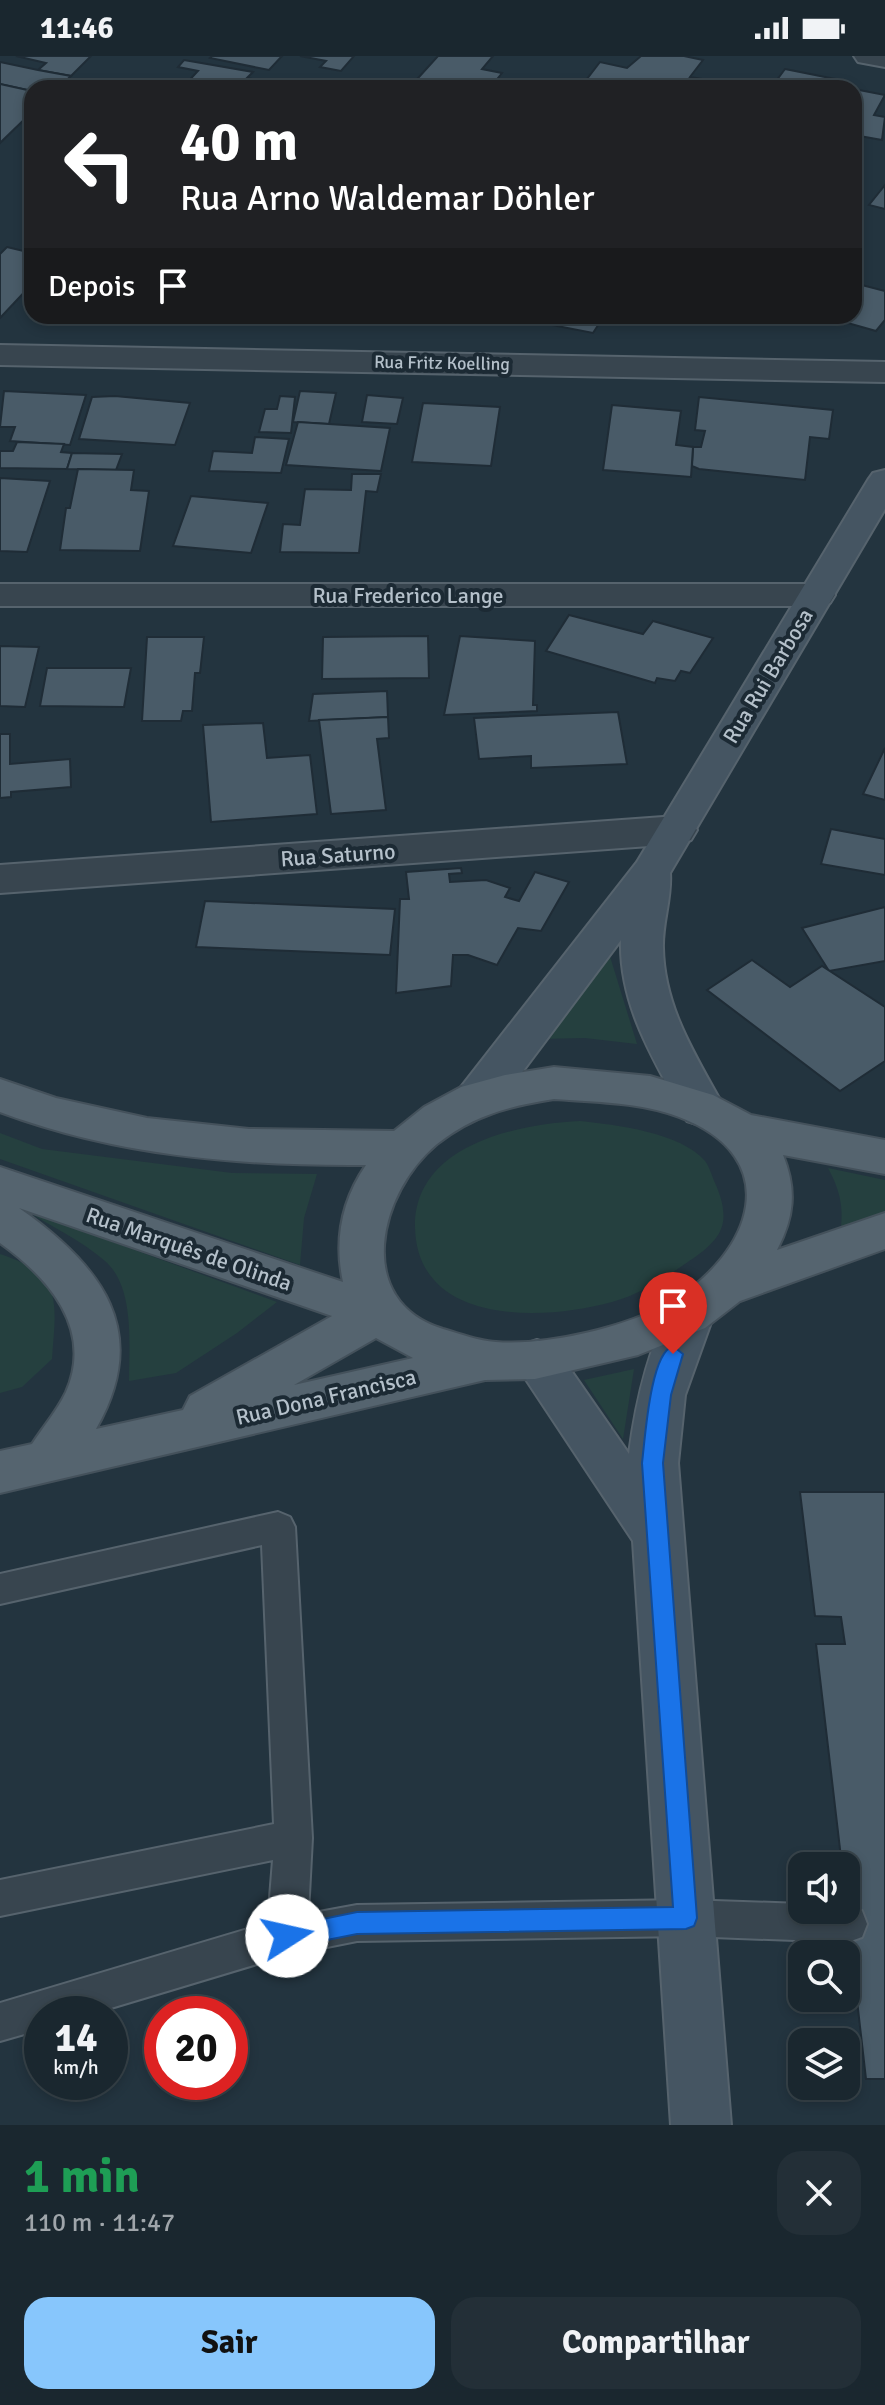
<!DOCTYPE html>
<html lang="pt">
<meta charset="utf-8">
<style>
:root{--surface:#1a272f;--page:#232f37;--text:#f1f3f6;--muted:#9fa5aa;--line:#38444b;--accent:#87c6fc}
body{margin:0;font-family:Signika,sans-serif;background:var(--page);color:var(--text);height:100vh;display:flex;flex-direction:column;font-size:30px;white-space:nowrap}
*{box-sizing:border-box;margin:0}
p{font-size:26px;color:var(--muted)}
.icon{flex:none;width:44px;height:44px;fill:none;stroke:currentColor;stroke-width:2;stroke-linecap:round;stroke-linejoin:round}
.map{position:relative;height:2069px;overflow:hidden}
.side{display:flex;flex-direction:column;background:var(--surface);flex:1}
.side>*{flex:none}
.top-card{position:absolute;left:24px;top:24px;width:838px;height:244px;border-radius:24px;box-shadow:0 4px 12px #0003,0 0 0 2px var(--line);background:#202124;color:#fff;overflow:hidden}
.fabs{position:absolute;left:788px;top:1796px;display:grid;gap:16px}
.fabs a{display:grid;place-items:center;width:72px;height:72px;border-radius:16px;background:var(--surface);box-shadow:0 4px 12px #0003,0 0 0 2px var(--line);font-size:40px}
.speed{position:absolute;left:24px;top:1940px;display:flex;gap:16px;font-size:40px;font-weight:700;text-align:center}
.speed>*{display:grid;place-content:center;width:104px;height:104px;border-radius:50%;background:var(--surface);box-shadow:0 4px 12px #0003,0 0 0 2px var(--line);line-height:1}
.speed small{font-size:20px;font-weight:400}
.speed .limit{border:12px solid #d22;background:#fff;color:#111}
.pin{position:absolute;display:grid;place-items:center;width:68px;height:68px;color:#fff;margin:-82px -34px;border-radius:50% 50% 50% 0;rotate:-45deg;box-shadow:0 0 8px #0007}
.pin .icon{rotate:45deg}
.me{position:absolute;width:88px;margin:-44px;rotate:80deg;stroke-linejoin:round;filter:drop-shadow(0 0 6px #0008)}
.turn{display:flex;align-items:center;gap:28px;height:168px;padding:0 24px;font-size:36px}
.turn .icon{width:104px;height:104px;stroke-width:2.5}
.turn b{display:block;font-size:56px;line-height:68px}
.then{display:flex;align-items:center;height:76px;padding:0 24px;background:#0003;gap:16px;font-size:30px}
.round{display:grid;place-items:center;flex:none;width:84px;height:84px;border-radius:24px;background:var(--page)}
.summary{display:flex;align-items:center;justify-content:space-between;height:136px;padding:0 24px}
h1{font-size:48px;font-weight:700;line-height:60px;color:#1e9e55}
.cta{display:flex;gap:16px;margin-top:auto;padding:16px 24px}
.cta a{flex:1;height:92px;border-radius:24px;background:var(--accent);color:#111;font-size:32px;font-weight:700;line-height:92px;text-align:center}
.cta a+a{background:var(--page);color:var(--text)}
.status{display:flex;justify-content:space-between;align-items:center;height:56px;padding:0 40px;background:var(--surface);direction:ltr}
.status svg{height:22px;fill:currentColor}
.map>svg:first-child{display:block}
.green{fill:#25403f}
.building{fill:#495b68;stroke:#1f2c36;stroke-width:2}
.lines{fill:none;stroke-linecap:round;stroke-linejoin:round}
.lane-casing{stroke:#56636d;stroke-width:4}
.street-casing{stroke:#56636d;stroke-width:4}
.secondary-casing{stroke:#56636d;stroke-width:4}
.primary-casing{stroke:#44515b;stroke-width:4}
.lane{fill:#38454f;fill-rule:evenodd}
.street{fill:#38454f;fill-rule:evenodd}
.secondary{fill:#455562;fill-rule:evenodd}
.primary{fill:#55646f;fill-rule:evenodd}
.route{fill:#1a73e8;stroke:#114b97;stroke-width:2}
.labels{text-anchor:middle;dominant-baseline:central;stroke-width:8;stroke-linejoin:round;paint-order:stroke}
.far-street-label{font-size:18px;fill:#b4c0ca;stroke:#1c2a34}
.street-label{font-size:22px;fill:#b4c0ca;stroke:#1c2a34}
</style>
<div class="status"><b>11:46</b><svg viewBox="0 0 49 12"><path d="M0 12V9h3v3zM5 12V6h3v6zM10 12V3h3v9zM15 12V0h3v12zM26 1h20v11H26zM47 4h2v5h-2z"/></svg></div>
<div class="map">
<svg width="885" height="2069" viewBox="0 0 885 2069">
<rect width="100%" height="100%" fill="#23343f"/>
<g class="green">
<path d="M608 894 637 988 585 982 538 983Z"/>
<path d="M580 1065C616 1069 680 1076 705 1105 709 1110 712 1120 715 1127 721 1140 727 1159 721 1173 715 1189 695 1201 682 1210 660 1225 638 1239 612 1246 543 1265 416 1270 415 1170 415 1089 517 1068 580 1065Z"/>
<path d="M0 1077 42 1093 232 1117 317 1118 304 1162 300 1209 0 1103Z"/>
<path d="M828 1112 885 1124V1162L840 1179C844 1153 841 1136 828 1112Z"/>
<path d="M25 1154 277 1246 237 1277 176 1317 129 1325C129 1289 135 1231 105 1205 82 1185 51 1170 25 1154Z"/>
<path d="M0 1198C64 1219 56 1245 52 1303L22 1331 0 1337Z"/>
<path d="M634 1313 623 1383 584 1324Z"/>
</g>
<g class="building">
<path d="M16 0H91L71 20 38 14 46 7Z"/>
<path d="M212 0H282L269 14 210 2Z"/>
<path d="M300 0H354L341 15 320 11 326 5Z"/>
<path d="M438 0H493L482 13 502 17 490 32H409Z"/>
<path d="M641 0H684L703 4 690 21 720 26 715 32H625L587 23 600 6 627 12Z"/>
<path d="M184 4 253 16 247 22 276 28 272 32H182L198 15 178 11Z"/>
<path d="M0 6 38 14 71 20 58 32 32 35 0 28Z"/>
<path d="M785 13 835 23 829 32H771Z"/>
<path d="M0 28 32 35V56L0 87Z"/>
<path d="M854 33 885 39 874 59 885 61 882 84 854 79Z"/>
<path d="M885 129V153L869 149Z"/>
<path d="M7 191 32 197V228L0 262V198Z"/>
<path d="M854 227 885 235V264L876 275 844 266 848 260H854Z"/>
<path d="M522 260H604L593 277 521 263Z"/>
<path d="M4 335 86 339 70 389 10 385 15 371H0Z"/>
<path d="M300 335 336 337 329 368 293 366Z"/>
<path d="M367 339 403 342 397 368 362 366Z"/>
<path d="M115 340 190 347 175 389 79 383 92 341Z"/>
<path d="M280 340 295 341 291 377 259 376 265 353H277Z"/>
<path d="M699 341 833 354 829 383 810 381 805 424 699 413 692 410 693 391H701L705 375 695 374Z"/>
<path d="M423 347 500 351 491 410 412 406Z"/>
<path d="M612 349 681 355 676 389 693 391 691 421 603 414Z"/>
<path d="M298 366 390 372 381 415 286 409Z"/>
<path d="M255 381 289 383 281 417 209 415 213 395 252 397Z"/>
<path d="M17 386 64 388 61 396 72 397 67 413 0 412V395H13Z"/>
<path d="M72 397 122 398 116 414 67 413Z"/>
<path d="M78 413 134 414 131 434 149 435 140 495 60 494 66 452H70Z"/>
<path d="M352 418H381L377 436 366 435 359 497 280 496 283 468 300 469 305 433 351 434Z"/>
<path d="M0 422 50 425 27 496 0 495Z"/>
<path d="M191 440 268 447 251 497 173 490Z"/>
<path d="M569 559 643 578 653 565 713 582 690 617 681 615 675 625 657 622 655 627 546 595Z"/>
<path d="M428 580 429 622 322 623 323 581Z"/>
<path d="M460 580 535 585 533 649H537V655L444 659Z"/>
<path d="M147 581H204L200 617H195L192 655H183L181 665H142Z"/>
<path d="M0 590 39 591 25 651 0 650Z"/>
<path d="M47 612H131L124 651 40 650Z"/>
<path d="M387 635 388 661 309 665 313 638Z"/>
<path d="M618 656 627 708 531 712V700L479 703 474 662Z"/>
<path d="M388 661 389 682 377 683 386 754 331 758 319 664Z"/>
<path d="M263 667 267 702 310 699 317 758 211 766 203 669Z"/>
<path d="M0 678H10V708L70 703 71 731 11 736V741L0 742Z"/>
<path d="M885 692V744L863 738Z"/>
<path d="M831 773 885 783V819L821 808Z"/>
<path d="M461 812 462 817 449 818 450 826 486 824 510 832 505 841 519 845 535 816 569 826 541 875 518 872 497 909 468 899H453L451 930 396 937 400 843H409L406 816Z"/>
<path d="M205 845 395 853 390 899 196 891Z"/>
<path d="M885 851V905L829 915 802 872Z"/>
<path d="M752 904 790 931 822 910 885 951V1005L840 1035 707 934Z"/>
<path d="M800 1436H885V2023H866L846 1848V1810H842L816 1588H845L841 1561 815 1560Z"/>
</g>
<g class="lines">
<defs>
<path id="lane" d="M278 1456 290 1461 295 1471 312 1782 308 1858 357 1849 686 1844 802 1848V1854H846L848 1850 862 1855 867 1868 862 1881 848 1886 686 1880 357 1885 287 1899 91 1958H42V1973L0 1985V1947L268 1867 273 1804 0 1860V1824L274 1768 262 1489 0 1548V1518Z"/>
<g id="street">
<path d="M854 0H885V11L858 6Z"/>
<path d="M0 289 885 306V326L0 309Z"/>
<path d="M0 528H817L830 531 835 539 830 547 817 550H0Z"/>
<path d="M677 760 691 764 697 774 691 784 677 788 0 837V809Z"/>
</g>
<g id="secondary">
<path d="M885 414V453L670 817C672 842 662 867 663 892 664 952 697 1002 725 1053L719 1065 703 1070 687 1065C656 1008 619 951 621 884L493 1055 477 1059 461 1055 455 1043 461 1031 637 806 868 424 873 417Z"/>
<path d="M690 1239 707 1245 714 1258 685 1339 678 1407 731 2069H671L633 1485 513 1304 520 1290 537 1284 554 1290 629 1398C636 1344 648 1293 673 1245Z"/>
</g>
<path id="primary" d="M554 1011 650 1020 713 1039 751 1059 885 1084V1118L783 1099C797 1134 794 1161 777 1194L885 1157V1193L740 1245 705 1272 638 1299 535 1323 485 1324 0 1437V1395L32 1388C43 1371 57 1355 66 1336 94 1273 48 1221 0 1187V1111L343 1226C334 1184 342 1144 366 1109 240 1110 118 1100 0 1056V1023L56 1042 147 1062 249 1073 394 1075 424 1051 461 1031 505 1019ZM554 1043C595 1046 640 1046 679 1061 787 1102 752 1197 672 1245 629 1271 546 1290 496 1286 478 1285 461 1278 443 1273 352 1245 379 1136 437 1088 473 1059 510 1050 554 1043ZM19 1152 332 1260 190 1340 183 1354 96 1373C152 1275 102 1210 19 1152ZM376 1282 413 1302 294 1329Z"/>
</defs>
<use href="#lane" class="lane-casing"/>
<use href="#street" class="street-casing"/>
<use href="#secondary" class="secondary-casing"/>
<use href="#primary" class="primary-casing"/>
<use href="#lane" class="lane"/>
<use href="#street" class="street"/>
<use href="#secondary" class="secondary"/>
<use href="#primary" class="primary"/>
</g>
<path class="route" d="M673 1290 683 1298 671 1339 663 1407 697 1862 694 1870 686 1873 357 1878 287 1892 279 1888 276 1880 279 1872 357 1856 673 1851 642 1407C645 1384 650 1297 673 1290Z"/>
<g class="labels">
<g class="far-street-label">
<text transform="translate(442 307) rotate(1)">Rua Fritz Koelling</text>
</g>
<g class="street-label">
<text x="408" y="539">Rua Frederico Lange</text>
<text transform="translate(768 620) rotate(-59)">Rua Rui Barbosa</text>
<text transform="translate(338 799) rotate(-4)">Rua Saturno</text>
<text transform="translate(189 1193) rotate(19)">Rua Marquês de Olinda</text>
<text transform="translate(326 1341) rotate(-13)">Rua Dona Francisca</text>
</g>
</g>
</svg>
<div class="fabs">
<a><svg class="icon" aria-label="sound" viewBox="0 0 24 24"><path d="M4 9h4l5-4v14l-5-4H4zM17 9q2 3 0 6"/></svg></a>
<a><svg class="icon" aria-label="search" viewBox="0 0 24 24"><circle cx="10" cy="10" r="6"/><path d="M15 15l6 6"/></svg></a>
<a><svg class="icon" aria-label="layers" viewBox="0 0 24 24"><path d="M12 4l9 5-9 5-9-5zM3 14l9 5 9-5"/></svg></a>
</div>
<div class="speed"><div>14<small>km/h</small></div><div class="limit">20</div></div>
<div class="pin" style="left:673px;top:1298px;background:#d93025"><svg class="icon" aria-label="arrive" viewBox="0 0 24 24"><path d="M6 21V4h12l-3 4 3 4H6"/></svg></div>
<svg class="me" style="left:287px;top:1880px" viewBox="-20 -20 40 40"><circle r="19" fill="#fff"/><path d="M0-13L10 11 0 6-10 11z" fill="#1a73e8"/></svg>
<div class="top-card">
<div class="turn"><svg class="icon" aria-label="left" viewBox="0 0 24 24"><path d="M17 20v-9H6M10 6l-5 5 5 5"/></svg><div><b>40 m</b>Rua Arno Waldemar Döhler</div></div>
<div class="then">Depois<svg class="icon" aria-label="arrive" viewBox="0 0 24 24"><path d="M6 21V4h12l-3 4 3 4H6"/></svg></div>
</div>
</div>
<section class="side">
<div class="summary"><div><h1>1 min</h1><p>110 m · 11:47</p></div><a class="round"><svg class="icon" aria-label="close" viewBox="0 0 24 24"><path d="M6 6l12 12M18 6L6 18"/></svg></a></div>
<div class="cta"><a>Sair</a><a>Compartilhar</a></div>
</section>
